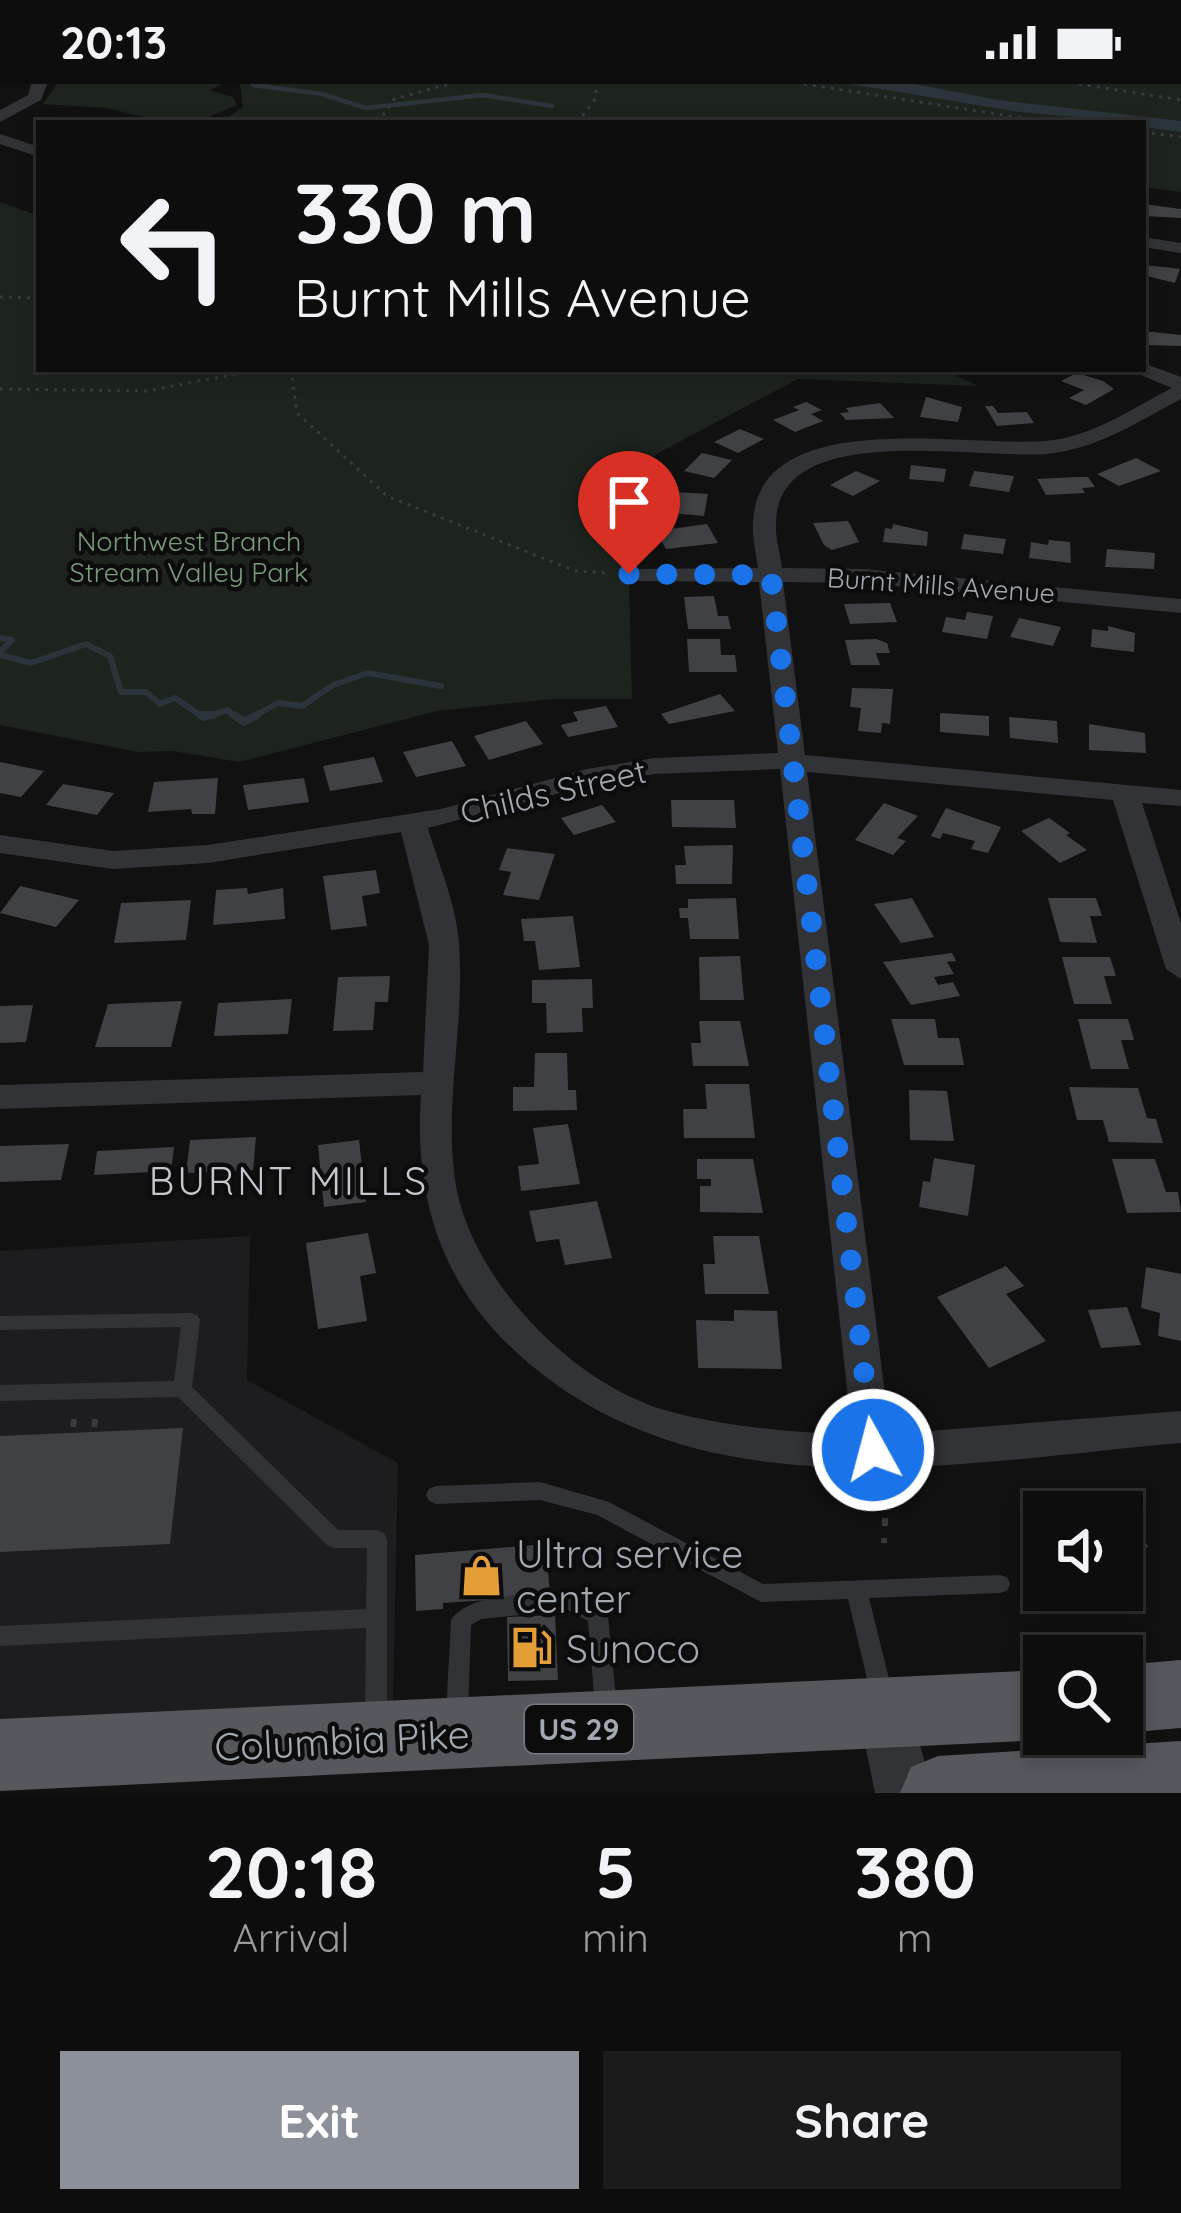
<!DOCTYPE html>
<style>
:root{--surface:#0d0d0e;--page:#1b1b1c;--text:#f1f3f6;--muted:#9a9c9e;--line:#2d2d2e;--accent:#8c9099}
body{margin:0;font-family:Quicksand,sans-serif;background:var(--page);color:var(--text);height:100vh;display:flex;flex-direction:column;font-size:45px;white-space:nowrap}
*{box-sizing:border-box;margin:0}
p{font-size:39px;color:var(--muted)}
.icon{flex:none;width:66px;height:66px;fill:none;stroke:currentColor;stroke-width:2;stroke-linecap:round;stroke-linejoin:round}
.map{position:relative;height:1709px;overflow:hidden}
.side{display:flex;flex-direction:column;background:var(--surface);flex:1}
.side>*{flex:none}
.hud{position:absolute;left:36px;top:36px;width:1110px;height:252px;border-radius:0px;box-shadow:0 6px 18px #0003,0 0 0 3px var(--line);background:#0d0d0e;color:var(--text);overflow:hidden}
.tools{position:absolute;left:1023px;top:1407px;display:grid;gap:24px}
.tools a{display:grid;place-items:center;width:120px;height:120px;border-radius:0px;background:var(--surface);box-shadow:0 6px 18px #0003,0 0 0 3px var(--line);font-size:60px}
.pin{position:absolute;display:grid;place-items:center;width:102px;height:102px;color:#fff;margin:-123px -51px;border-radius:50% 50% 50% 0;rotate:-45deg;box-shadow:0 0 12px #0007}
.pin .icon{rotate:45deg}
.me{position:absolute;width:132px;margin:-66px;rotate:353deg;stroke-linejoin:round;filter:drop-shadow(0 0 9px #0008)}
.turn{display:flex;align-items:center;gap:42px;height:252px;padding:0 60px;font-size:54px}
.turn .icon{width:156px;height:156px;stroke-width:2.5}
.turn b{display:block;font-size:84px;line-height:102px}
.eta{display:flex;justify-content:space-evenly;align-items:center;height:204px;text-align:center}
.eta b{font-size:72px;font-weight:700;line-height:84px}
.primary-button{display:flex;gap:24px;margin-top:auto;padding:24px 60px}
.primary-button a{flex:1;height:138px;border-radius:0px;background:var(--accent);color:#fff;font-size:48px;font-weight:700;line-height:138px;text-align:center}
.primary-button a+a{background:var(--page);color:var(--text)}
.status{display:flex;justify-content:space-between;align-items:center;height:84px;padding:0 60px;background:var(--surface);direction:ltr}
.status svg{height:33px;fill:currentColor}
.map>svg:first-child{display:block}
.built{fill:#1d1d1f}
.green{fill:#1d241e}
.water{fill:#2b343a}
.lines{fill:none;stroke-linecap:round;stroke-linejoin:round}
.stream-far2{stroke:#2b343a;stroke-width:4.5}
.stream-far1{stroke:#2b343a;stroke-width:6}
.stream{stroke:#2b343a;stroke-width:8}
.building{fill:#404145}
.path-far1{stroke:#383a3e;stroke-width:3;stroke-dasharray:3 6;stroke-linecap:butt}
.path{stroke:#383a3e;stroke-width:6;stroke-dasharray:8 12;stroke-linecap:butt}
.service{fill:#323337;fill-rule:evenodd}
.minor{fill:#323337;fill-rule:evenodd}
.tertiary{fill:#323337;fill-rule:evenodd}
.trunk{fill:#56585e;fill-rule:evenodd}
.route{stroke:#1a73e8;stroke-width:21;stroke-dasharray:0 37.8}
.labels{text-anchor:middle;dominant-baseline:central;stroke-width:9;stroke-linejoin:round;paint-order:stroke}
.far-park-label{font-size:27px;fill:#7b9c7b;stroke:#0c0c0d}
.far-street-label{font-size:27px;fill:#a3a9b2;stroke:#0c0c0d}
.shield{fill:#0c0c0d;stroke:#767a80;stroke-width:3}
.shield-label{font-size:30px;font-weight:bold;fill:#a3a9b2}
.street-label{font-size:33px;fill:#a3a9b2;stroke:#0c0c0d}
.quarter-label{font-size:39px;letter-spacing:3px;fill:#c4c7ce;stroke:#0c0c0d}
.near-poi-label{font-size:39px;fill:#a3a9b2;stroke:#0c0c0d;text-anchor:start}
.near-street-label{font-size:39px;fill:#a3a9b2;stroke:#0c0c0d}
</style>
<div class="status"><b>20:13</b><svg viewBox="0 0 49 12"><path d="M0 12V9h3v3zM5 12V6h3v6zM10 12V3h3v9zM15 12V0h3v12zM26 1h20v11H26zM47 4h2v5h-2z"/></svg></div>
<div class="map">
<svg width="1181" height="1709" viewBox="0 0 1181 1709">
<rect width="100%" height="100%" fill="#111112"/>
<path class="built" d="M250 1152 247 1296 398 1379 393 1621 0 1640V1167Z"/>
<g class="green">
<path d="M57 0H222L210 6 233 13 237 21 194 39H169L106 24 43 20Z"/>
<path d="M240 0H1181V108L1143 103V39H220L243 23Z"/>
<path d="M0 118 39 132V285H940L979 302 798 295 626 386 632 615H551L437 627 239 678 172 667 138 668 0 641Z"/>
</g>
<path class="water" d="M850 0H914L998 16 1181 37V48L1143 43V39L1020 28Z"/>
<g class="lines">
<path class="stream-far2" d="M253 1 322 10 366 24 483 11 552 22"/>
<g class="stream-far1">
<path d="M0 554 12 556 0 568"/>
<path d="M0 571 31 579 86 560 110 572 121 608H146L160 620 175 614 204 634"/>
<path d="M204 634 227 626 238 634"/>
<path d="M251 634 278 619 302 622 333 601 368 589 441 602"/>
</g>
<g class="stream">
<path d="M200 631H213"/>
<path d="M234 631 244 638 257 631"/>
</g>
</g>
<g class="building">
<path d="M1143 120 1181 125V134L1143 132Z"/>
<path d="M1143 181 1163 183 1180 185 1175 199 1143 191Z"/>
<path d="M1143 247 1181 251V262L1143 261Z"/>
<path d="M1077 289 1103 297 1114 305 1086 321 1069 314 1084 306 1061 297Z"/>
<path d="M926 313 962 323 958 338 920 333Z"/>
<path d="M806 318 822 326 811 330 823 337 795 348 773 336 799 326 793 323Z"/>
<path d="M880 319 894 334 846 336 840 329 849 328 846 324Z"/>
<path d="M985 322H993L998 329 1027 328 1034 339 997 342Z"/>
<path d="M740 345 764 355 738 369 714 358Z"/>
<path d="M702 369 732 376 714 394 684 387Z"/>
<path d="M1136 374 1161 387 1119 402 1097 390Z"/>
<path d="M911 381 946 385 944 398 909 395Z"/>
<path d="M856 387 880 397 853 412 830 401Z"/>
<path d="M974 387 1014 392 1009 408 969 402Z"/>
<path d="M1077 393H1088L1095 403 1082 404 1085 409 1046 411 1037 395Z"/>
<path d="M676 408 708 410 704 432 671 429Z"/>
<path d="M848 437 859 458 832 466 824 461 813 439Z"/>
<path d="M707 440 718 459 666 465 656 447Z"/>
<path d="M893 440 928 448 927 462 883 458 885 444 892 445Z"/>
<path d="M964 450 1006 455 1003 470 961 465Z"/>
<path d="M1049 456 1070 458 1071 479 1029 474 1031 458 1048 461Z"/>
<path d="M1107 465 1155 469 1154 485 1105 483Z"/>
<path d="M714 512 718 532H728L731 545H688L684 513Z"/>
<path d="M890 519 897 538 850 540 844 520Z"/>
<path d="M967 528 993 532 987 555 942 548 946 533 965 536Z"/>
<path d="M1019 534 1061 543 1053 562 1010 553Z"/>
<path d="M1108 542 1135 549 1134 568 1091 563 1092 545 1108 547Z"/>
<path d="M687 555H720L721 571H735L737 588H689Z"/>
<path d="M876 555 887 559 890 569H876L880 581H851L845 556Z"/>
<path d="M852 604 893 605 890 640 882 639 881 649 858 647 861 624 850 623Z"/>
<path d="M720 610 735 627 669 640 661 630Z"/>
<path d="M606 622 618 643 568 653 561 641 578 637 573 628Z"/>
<path d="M940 629 989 632V652L940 648Z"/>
<path d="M1009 633 1057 637 1058 659 1010 654Z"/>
<path d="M526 637 543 660 489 676 474 652Z"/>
<path d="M1089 640 1145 649 1146 669 1089 666Z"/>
<path d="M452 657 466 682 416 693 403 668Z"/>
<path d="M374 673 383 698 330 707 323 682Z"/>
<path d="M0 678 44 687 21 713 0 709Z"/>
<path d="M218 694 215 730H192L191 725 148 728 154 698Z"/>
<path d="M304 694 309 718 248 726 243 701Z"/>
<path d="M63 700 114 709 97 731 46 721Z"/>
<path d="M671 716H734L736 744 672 743Z"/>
<path d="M884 719 918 732 897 754 906 757 893 771 855 756Z"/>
<path d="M602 721 616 738 574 751 561 734Z"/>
<path d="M946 724 1001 743 988 769 971 765 975 757 943 749 940 755 931 752Z"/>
<path d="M1049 734 1070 749 1066 751 1087 766 1060 779 1021 747Z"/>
<path d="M733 761 732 800H676L675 781H686L684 762Z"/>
<path d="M507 764 555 770 539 816 503 811 511 788 499 786Z"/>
<path d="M376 786 380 809 362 812 367 842 331 846 323 792Z"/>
<path d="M20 802 79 816 56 843 0 829Z"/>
<path d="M247 804 248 810 283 804 285 835 213 841 216 806Z"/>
<path d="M736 814 739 855H690L688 834H680L679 824H688V815Z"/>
<path d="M912 814 934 853 901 859 874 820Z"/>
<path d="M1048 814H1096L1102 832H1090L1097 859 1060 858Z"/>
<path d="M191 816 186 856 114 859 121 819Z"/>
<path d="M573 832 580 883 539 886 535 857H524L521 835Z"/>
<path d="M952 869 956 877 947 878 954 890 934 893 938 901 953 898 960 912 911 921 883 878Z"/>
<path d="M740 872 744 916H700L699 873Z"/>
<path d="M1062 873H1110L1116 892H1104L1112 920H1074Z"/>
<path d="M390 892 388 918H375L373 946 333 947 338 893Z"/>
<path d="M592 895 593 924H582L583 948 547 949 546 919H532V896Z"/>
<path d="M292 915 288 950 214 952 218 919Z"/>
<path d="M182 917 171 963H95L108 920Z"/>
<path d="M33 921 26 958 0 959V922Z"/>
<path d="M891 935H935L938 954H959L964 981H904Z"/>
<path d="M1078 935H1128L1134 956H1121L1129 985H1091Z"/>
<path d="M699 937H740L749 982H693L691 959H701Z"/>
<path d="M535 969H567L568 1006H576L577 1026 513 1027V1003H534Z"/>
<path d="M705 1000H749L755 1054H684L683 1025H707Z"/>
<path d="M1069 1003 1138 1004 1147 1034 1156 1035 1163 1059 1109 1058 1103 1036H1077Z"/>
<path d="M909 1006 947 1007 954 1057 910 1056Z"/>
<path d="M568 1040 580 1100 521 1107 518 1082 539 1080 533 1044Z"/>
<path d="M256 1053 253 1086 186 1089 190 1056Z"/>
<path d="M359 1056 366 1118 324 1123 318 1061Z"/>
<path d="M69 1060 61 1096 0 1098V1062Z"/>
<path d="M174 1063 171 1087 94 1091 97 1067Z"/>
<path d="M934 1074 975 1081 968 1132 919 1123 923 1097 930 1098Z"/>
<path d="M697 1075H753L763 1129 700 1128V1102H711V1095H697Z"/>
<path d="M1112 1075H1155L1166 1108H1178L1181 1128 1127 1129Z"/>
<path d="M597 1117 612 1174 565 1181 559 1155 536 1158 529 1127Z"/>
<path d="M368 1149 376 1189 360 1192 367 1237 318 1245 306 1159Z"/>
<path d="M713 1152H759L769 1210H705L703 1180H715Z"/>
<path d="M1006 1182 1024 1202 1006 1210 1046 1257 989 1284 937 1213Z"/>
<path d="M1146 1183 1181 1190V1257L1158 1252 1160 1229 1141 1224Z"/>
<path d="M1127 1223 1141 1261 1101 1264 1088 1226Z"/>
<path d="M734 1226 777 1227 782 1285 698 1284 696 1236 734 1237Z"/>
<path d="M183 1344 170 1460 0 1468V1352Z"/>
<path d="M1130 1421 1148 1463 1122 1467V1428L1098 1425Z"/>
<path d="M546 1460 550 1512 443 1519V1525L416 1527 415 1471Z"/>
<path d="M555 1531 558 1596 508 1597 507 1533Z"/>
</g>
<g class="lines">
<g class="path-far1">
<path d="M804 0 1055 39"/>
<path d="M1079 0 1181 16"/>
<path d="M378 39 394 15 449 0"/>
<path d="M577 39 594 17 598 0"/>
<path d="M1143 48 1181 53"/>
<path d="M0 213 39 214"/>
<path d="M291 285 297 329 387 412 575 487 608 489"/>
<path d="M510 285 551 290 565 285"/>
<path d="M0 305 146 307 263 285"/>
</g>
<g class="path">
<path d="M73 1343 76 1325"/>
<path d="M94 1343 97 1325"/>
<path d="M880 1395 886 1418 884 1459"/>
</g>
<g class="service">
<path d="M191 1229 197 1231 200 1236 192 1303 338 1446H377L384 1449 387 1455V1633L384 1640 376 1643 368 1640 365 1633 366 1544 0 1562V1542L366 1525 367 1464H334L327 1461 178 1313 0 1317V1301L174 1297 181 1243 0 1246V1232Z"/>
<path d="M540 1398 609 1418 763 1500 1000 1491 1007 1493 1010 1500 1007 1507 1000 1509 869 1514 893 1611 890 1618 882 1621 874 1618 871 1611 848 1515 761 1518 597 1431 540 1416 436 1420 429 1417 426 1411 429 1405 436 1402Z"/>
<path d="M570 1507 605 1525 608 1532 617 1623 614 1630 606 1633 598 1630 595 1623 588 1537 568 1526 481 1535 471 1541 468 1630 465 1637 457 1640 449 1637 446 1630 451 1536C469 1508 537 1510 570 1507Z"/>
</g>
<g class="minor">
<path d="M31 0H47L41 16 0 38V26L28 11Z"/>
<path d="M0 50 39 63V73L0 60Z"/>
<path d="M1143 153 1181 159V169L1143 163Z"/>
<path d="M1143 279 1181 293V315C1141 336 1100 363 1054 369 988 379 779 331 776 438 775 453 780 469 782 484L863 485 1181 515V529L863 499 783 498 805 671 1181 706V722L1142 719 1181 839V895L1166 885 1113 716 807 688 890 1350 1181 1327V1359C958 1378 696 1435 515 1267 440 1198 414 1111 421 1011L0 1025V1001L423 988 429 861 401 748 208 779 113 785 0 769V751L113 767 208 761 441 725 587 685 655 674 778 669 759 498 629 497 621 495V485L758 484C756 469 752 453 753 438 759 316 979 367 1054 356 1096 350 1135 323 1172 304L1136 289 1133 285H1143ZM780 685 852 1351C788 1348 723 1343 661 1325 568 1296 469 1192 455 1096 444 1016 465 940 459 859 456 819 439 782 428 744L590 701 655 690Z"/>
</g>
<path class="tertiary" d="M887 1604 907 1612 933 1709H875L859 1631 867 1612Z"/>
<g class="trunk">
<path d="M1181 1576V1644L1122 1649V1581Z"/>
<path d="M1044 1586V1650H1058L1044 1656 0 1707V1635Z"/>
<path d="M1181 1657V1709H900L911 1683 938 1672Z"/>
</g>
</g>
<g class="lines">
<path class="route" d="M629 490 771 491 873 1366"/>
</g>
<defs>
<symbol id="shop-bare" viewBox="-9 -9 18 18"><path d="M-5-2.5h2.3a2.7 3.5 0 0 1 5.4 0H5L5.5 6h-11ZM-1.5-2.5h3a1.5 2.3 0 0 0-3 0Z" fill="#e49e37" stroke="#0c0c0d" stroke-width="2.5" paint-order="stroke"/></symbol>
<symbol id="fuel-bare" viewBox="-9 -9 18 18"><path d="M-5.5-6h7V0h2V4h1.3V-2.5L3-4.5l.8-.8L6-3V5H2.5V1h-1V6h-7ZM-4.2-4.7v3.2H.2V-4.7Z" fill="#e49e37" stroke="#0c0c0d" stroke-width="2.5" paint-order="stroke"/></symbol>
</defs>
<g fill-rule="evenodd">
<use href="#shop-bare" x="452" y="1462" width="59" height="59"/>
<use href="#fuel-bare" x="502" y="1534" width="59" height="59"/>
</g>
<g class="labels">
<g class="far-park-label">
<text x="189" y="457">Northwest Branch<tspan x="189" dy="31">Stream Valley Park</tspan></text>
</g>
<g class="far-street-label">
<text transform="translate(941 501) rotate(4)">Burnt Mills Avenue</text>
</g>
<rect class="shield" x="525" y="1621" width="108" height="48" rx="9"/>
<g class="shield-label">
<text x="579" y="1645">US 29</text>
</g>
<g class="street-label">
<text transform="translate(553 707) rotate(-13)">Childs Street</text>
</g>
<g class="quarter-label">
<text x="289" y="1096">BURNT MILLS</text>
</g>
<g class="near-poi-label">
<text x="516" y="1469">Ultra service<tspan x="516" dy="45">center</tspan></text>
<text x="566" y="1564">Sunoco</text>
</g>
<g class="near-street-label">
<text transform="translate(342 1656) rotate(-3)">Columbia Pike</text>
</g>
</g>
</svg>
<div class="tools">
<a><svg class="icon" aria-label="sound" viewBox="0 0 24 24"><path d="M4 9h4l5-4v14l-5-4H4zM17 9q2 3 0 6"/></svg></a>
<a><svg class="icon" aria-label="search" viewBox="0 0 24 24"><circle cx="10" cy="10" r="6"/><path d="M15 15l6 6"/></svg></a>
</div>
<div class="pin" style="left:629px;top:490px;background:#d93025"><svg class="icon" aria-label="arrive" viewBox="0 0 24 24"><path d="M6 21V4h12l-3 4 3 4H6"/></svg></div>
<svg class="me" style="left:873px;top:1366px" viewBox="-20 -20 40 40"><circle r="17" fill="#1a73e8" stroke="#fff" stroke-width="3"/><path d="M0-11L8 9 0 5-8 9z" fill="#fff"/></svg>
<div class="hud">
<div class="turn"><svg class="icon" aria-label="left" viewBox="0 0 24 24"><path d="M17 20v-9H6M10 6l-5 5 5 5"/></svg><div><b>330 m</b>Burnt Mills Avenue</div></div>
</div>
</div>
<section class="side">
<div class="eta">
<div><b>20:18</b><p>Arrival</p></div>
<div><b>5</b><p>min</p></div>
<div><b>380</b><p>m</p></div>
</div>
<div class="primary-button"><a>Exit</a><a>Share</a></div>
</section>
